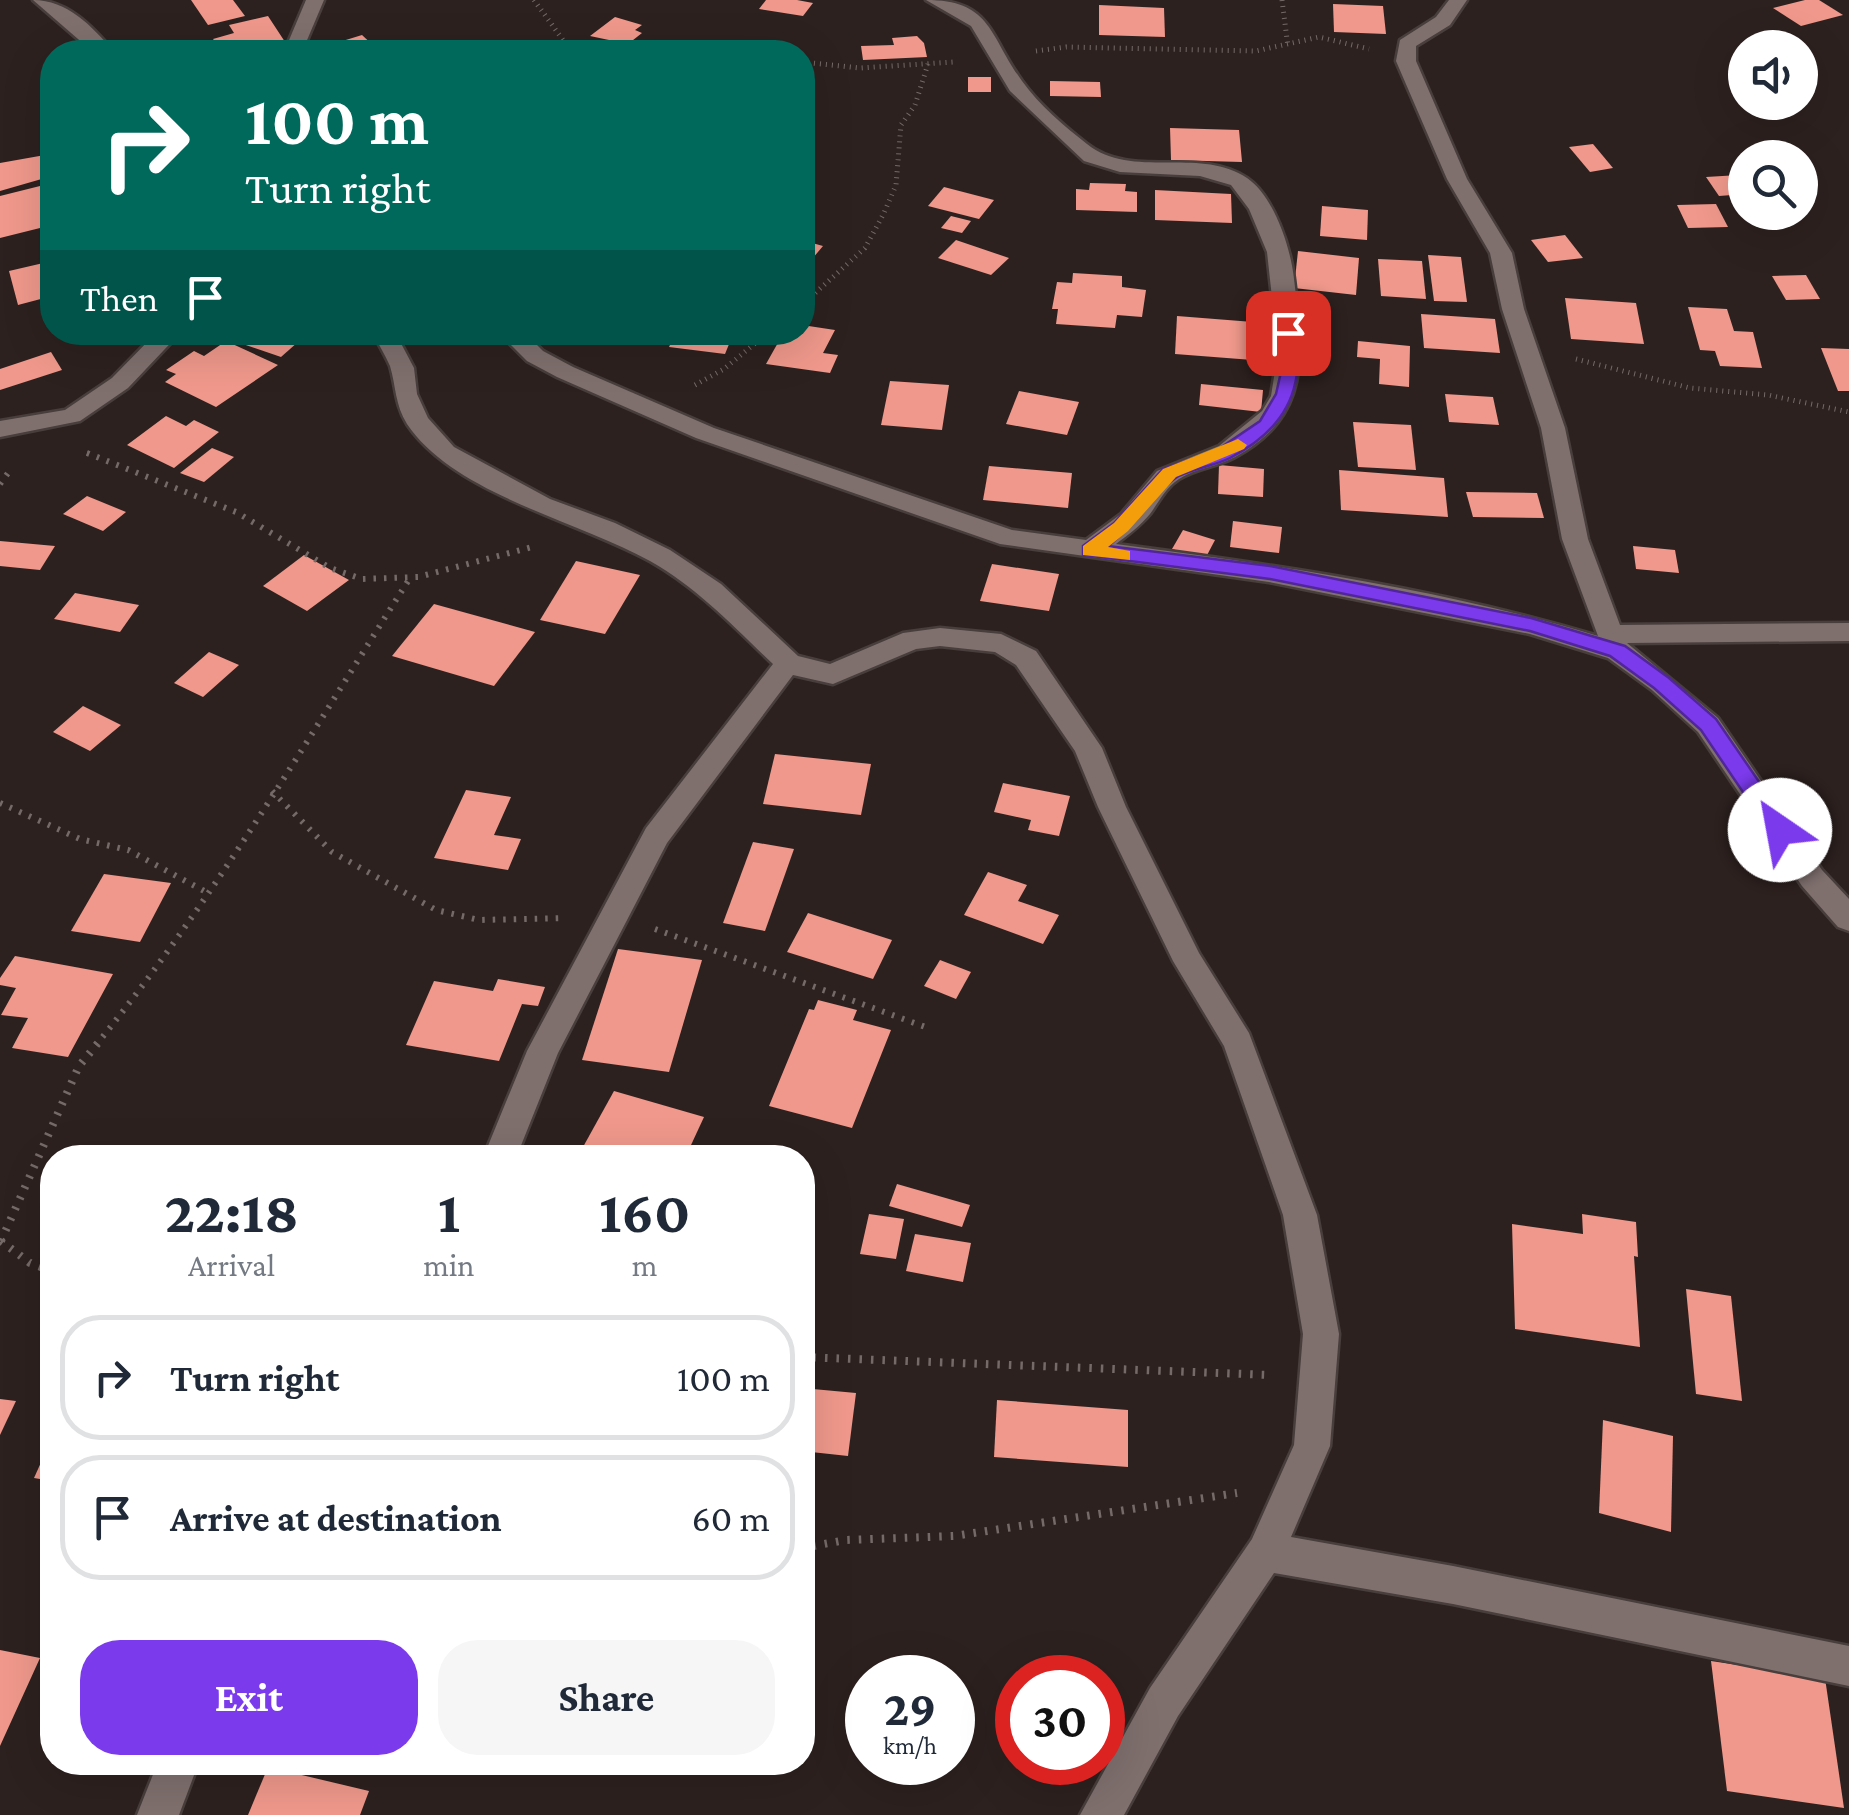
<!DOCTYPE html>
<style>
:root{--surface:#fff;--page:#f6f6f7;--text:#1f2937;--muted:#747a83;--line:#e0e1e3;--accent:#7c3aed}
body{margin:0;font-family:"Crimson Pro",serif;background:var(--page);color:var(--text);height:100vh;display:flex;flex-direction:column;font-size:38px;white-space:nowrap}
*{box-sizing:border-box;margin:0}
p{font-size:32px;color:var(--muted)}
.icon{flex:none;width:55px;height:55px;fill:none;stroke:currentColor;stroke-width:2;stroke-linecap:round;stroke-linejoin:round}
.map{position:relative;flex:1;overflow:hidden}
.details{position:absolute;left:40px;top:1145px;width:775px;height:630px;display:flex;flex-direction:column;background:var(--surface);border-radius:40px;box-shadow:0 10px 40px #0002}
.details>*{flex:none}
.top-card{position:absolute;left:40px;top:40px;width:775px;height:305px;border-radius:40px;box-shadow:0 10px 40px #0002;background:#00695c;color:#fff;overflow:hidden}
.tools{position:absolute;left:1728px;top:30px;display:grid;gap:20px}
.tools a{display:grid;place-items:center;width:90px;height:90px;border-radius:50%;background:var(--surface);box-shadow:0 10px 40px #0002;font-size:50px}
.speed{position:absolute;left:845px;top:1655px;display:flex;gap:20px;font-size:50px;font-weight:700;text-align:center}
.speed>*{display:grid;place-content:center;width:130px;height:130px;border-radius:50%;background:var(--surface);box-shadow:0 10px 40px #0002;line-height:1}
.speed small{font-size:25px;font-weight:400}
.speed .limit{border:15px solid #d22;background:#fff;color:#111}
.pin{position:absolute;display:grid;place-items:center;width:85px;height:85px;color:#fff;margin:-42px;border-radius:20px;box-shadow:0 5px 15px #0006}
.me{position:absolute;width:110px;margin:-55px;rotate:327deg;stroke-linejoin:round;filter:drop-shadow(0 0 8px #0008)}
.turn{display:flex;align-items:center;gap:35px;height:210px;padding:0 40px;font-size:45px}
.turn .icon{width:130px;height:130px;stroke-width:2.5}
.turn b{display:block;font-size:70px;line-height:85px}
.then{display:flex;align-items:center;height:95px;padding:0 40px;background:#0003;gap:20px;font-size:38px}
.eta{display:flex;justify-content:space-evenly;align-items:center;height:170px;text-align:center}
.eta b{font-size:60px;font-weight:700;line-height:70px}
.primary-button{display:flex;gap:20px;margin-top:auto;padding:20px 40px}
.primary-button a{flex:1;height:115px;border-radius:40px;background:var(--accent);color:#fff;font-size:40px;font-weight:700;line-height:115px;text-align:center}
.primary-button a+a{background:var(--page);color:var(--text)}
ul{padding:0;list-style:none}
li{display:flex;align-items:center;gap:30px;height:125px;margin:0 20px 15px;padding:0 20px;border:5px solid var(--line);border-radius:40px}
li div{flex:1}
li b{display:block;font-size:38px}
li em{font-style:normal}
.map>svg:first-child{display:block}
.building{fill:#ef988b}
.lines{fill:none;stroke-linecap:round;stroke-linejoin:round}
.street-casing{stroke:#483e3c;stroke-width:5}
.path-far2{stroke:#756a68;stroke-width:5;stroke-dasharray:1 5;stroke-linecap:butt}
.path-far1{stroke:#756a68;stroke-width:6;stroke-dasharray:2.5 8;stroke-linecap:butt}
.path{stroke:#756a68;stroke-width:8;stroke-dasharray:2.5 9;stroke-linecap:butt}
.street{fill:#7f706e;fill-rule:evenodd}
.route{fill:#7c3aed;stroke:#51269a;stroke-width:2.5}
.slow{fill:#f59e0b}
</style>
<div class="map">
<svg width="1849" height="1815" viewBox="0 0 1849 1815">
<rect width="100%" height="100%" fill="#2d211f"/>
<g class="building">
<path d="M191 0H233L245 16 208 25Z"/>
<path d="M766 0H797L813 3 803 16 759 9Z"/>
<path d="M1805 0H1819L1843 15 1801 26 1773 8Z"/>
<path d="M1333 4 1383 6 1386 34 1334 32Z"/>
<path d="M1099 5 1164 8 1165 37 1099 35Z"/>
<path d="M268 16 287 45 260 52H223L213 39 234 33 229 25Z"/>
<path d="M615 17 642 25 635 30 642 33 628 44 590 36Z"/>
<path d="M362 35 377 49 346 52 336 43Z"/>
<path d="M917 36 924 43 927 57 863 60 861 46 894 45 892 38Z"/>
<rect x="968" y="77" width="23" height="15"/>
<path d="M1050 81 1100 82 1101 97 1050 96Z"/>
<path d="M1170 128 1239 130 1242 162 1171 160Z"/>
<path d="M1593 144 1613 168 1590 172 1569 147Z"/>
<path d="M45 155 52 167V176L0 191V163Z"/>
<path d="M1739 175 1745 184V194L1719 196 1706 177Z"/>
<path d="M52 183V225L0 238V196Z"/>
<path d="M1090 183 1126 184 1125 191 1137 192V212L1076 210V189L1089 190Z"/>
<path d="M944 187 994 200 979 219 928 206Z"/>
<path d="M1155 190 1231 194 1232 223 1155 220Z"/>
<path d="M1716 204 1728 227 1688 228 1677 205Z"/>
<path d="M1322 206 1368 210 1367 240 1320 236Z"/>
<path d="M951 216 971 221 962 233 941 228Z"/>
<path d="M802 230 813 233 805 241 823 246 802 271Z"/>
<path d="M1565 235 1583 258 1548 262 1531 240Z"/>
<path d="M956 240 1009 258 991 275 938 258Z"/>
<path d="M1298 251 1359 258 1356 295 1294 288Z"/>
<path d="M1428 255 1461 257 1467 302 1434 301Z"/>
<path d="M1378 259 1422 261 1426 299 1381 296Z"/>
<path d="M52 261V296L18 305 9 271Z"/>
<path d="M1073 273 1122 276V287L1146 290 1142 317 1117 315 1115 328 1056 324 1058 309H1052L1057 282 1072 283Z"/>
<path d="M1806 275 1820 299 1786 300 1772 276Z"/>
<path d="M1565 298 1636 303 1644 344 1571 339Z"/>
<path d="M1688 307 1727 309 1734 331 1753 332 1762 368 1720 366 1715 351 1700 350Z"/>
<path d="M1421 314 1495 319 1500 353 1424 348Z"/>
<path d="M1177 316 1280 324 1279 362 1175 354Z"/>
<path d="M802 325 835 330 823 353 838 355 830 373 766 364 784 332H802Z"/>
<path d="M245 332H302L307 334 281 357 234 341Z"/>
<path d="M676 332H734L725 354 669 347Z"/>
<path d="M226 341 278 365 216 407 165 382 176 374 166 370 194 351 204 356Z"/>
<path d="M1358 341 1410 346 1409 387 1379 384 1380 359 1357 357Z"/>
<path d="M1821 348 1849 349V391H1838Z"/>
<path d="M51 352 62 370 0 390V369Z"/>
<path d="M890 381 949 385 942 430 881 425Z"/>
<path d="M1201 384 1263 390 1261 412 1199 405Z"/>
<path d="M1019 391 1079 402 1067 435 1006 424Z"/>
<path d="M1445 394 1493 397 1499 425 1449 422Z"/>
<path d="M166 416 186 426 194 420 219 432 174 468 127 445Z"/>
<path d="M1353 422 1411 425 1416 470 1358 467Z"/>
<path d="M212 448 234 457 204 482 180 473Z"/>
<path d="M1219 465 1264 469 1263 497 1218 494Z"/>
<path d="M989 466 1072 473 1068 508 983 500Z"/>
<path d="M1339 470 1444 478 1448 517 1341 510Z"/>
<path d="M1466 492 1537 493 1544 518 1473 517Z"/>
<path d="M87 496 126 512 103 531 63 514Z"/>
<path d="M1233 521 1282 527 1279 553 1230 547Z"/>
<path d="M1183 530 1215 540 1205 559 1172 549Z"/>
<path d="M0 541 55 546 40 570 0 566Z"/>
<path d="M1633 546 1675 550 1679 573 1636 569Z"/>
<path d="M304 555 349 580 307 611 263 586Z"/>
<path d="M576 561 640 575 605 634 540 620Z"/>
<path d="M992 564 1059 574 1049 611 980 601Z"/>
<path d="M75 593 139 605 120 632 54 619Z"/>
<path d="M434 604 535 632 494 686 392 656Z"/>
<path d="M209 652 239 665 203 697 174 683Z"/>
<path d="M83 706 121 725 90 751 53 732Z"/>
<path d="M775 754 871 764 861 815 763 804Z"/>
<path d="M1003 783 1070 796 1059 836 1028 830 1031 820 994 812Z"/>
<path d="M466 790 511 797 494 835 521 839 508 870 434 858Z"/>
<path d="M753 842 794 849 765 931 723 923Z"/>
<path d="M988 872 1027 885 1018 901 1059 915 1043 944 964 915Z"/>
<path d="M104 874 171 883 140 942 71 931Z"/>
<path d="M808 913 892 940 873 979 787 952Z"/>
<path d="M618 949 702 960 669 1072 582 1060Z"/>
<path d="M15 956 113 974 68 1057 12 1048 28 1018 1 1015 16 988 0 985V978Z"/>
<path d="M940 960 971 972 956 999 924 986Z"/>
<path d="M498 979 545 987 538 1006 522 1004 499 1061 406 1045 434 981 493 991Z"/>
<path d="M818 1000 857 1010 853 1020 891 1030 852 1128 769 1106 809 1009 814 1010Z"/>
<path d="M614 1091 704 1117 685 1158H618L583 1147Z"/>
<path d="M897 1184 970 1205 962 1227 889 1206Z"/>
<path d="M869 1214 904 1219 896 1259 860 1254Z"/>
<path d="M1582 1214 1636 1222 1638 1257 1634 1256 1640 1347 1515 1329 1512 1224 1583 1234Z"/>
<path d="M915 1234 971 1243 963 1282 906 1271Z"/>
<path d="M1686 1289 1731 1296 1742 1401 1696 1394Z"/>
<path d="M802 1388 856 1393 848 1456 802 1451Z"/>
<path d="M0 1399 16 1401 0 1435Z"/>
<path d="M997 1400 1128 1410V1467L994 1457Z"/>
<path d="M1603 1420 1673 1436 1671 1532 1599 1513Z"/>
<path d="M52 1438V1481L34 1478Z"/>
<path d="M0 1650 40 1658 0 1746Z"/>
<path d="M1711 1661 1825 1678 1844 1808 1727 1791Z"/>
<path d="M268 1767 369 1791 360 1815H248Z"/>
</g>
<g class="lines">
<defs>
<g id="street">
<path d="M33 0C67 0 92 26 114 52H93Z"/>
<path d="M306 0H324L302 52H284Z"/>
<path d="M926 0C992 0 989 36 1022 81 1039 105 1064 126 1087 144 1132 180 1199 146 1247 178 1274 196 1291 249 1294 279 1303 354 1311 416 1235 457 1217 467 1196 468 1179 479 1165 488 1159 502 1150 514 1140 526 1128 535 1116 544 1277 565 1442 589 1598 636L1562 539 1541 428 1502 309 1490 253 1447 179 1396 61 1400 40 1436 17 1449 0H1467L1450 25 1416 46V61L1467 179 1512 253 1524 309 1565 428 1588 539 1620 625 1849 623V641L1627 643 1718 718 1822 870 1849 899V931L1838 927 1802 886 1698 732 1652 690 1608 658 1530 634 1269 582 1000 544 696 438 557 377 527 361 503 337 500 332H524L543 351 573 367 714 428 1012 530 1086 540 1121 514 1157 471 1219 446 1262 411 1271 396 1278 352 1267 252 1249 209 1231 185 1200 176 1120 172 1084 161 1010 91 971 26Z"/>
<path d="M157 332H181L128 388 80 421 0 437V421L65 410 112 378Z"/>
<path d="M372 332H395L414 368 417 394 428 418 454 447 550 499 615 523 670 550 721 584 798 656 830 664 903 633 940 628 1001 634 1036 651 1102 748 1126 807 1199 953 1249 1033 1317 1215 1339 1334 1330 1446 1291 1537 1453 1566 1849 1646V1686L1453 1604 1274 1573 1178 1716 1124 1815H1080L1150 1688 1252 1539 1294 1445 1303 1334 1283 1215 1224 1046 1173 961 1098 807 1075 751 1016 665 995 652 940 646 916 649 833 684 793 675 667 843 558 1053 516 1158H483L527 1051 646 828 773 664C734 627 698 588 650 561 578 521 454 494 407 424 395 405 396 386 390 366 385 355 378 343 372 332Z"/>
<path d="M158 1762H199L179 1815H137Z"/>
</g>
</defs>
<use href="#street" class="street-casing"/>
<g class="path-far2">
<path d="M534 0 563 40 567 52"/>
<path d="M1282 0 1288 47"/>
<path d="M1036 51 1066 47 1256 51 1319 37 1369 49"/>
<path d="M802 62 860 68 954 62"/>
<path d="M802 305 865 248 884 213 896 185 901 125 915 105 928 64"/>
<path d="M1576 359 1690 388 1768 395 1849 412"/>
<path d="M695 385 724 369 769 332"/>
<path d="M87 453 91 454"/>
</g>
<g class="path-far1">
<path d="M87 453 236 512 330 568 362 579 418 577 536 546"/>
<path d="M0 484 11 469"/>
<path d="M272 791 332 852 436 910 479 920 565 918"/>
<path d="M0 803 80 839 128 850 208 893"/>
<path d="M655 929 931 1029"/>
<path d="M96 1045C214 900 309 736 410 578"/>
</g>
<g class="path">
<path d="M1 1241 79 1066 98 1043"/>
<path d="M1 1241 30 1263 52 1271"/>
<path d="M802 1357 1271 1375"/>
<path d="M802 1548 846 1540 954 1536 1237 1493"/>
</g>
<use href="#street" class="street"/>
</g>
<path class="route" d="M1288 328 1297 333C1304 392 1284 430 1230 458 1214 466 1195 468 1179 476 1158 487 1132 529 1108 546L1270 566 1531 618 1625 646 1669 678 1716 719 1788 824 1791 830 1788 835H1772L1701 730 1654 688 1610 656 1530 631 1270 579 1083 555V546L1114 523 1163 469 1217 450 1260 421 1276 394 1283 363 1279 333Z"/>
<path class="slow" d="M1238 439 1247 445 1244 449 1176 477 1128 531 1108 547 1130 551V560L1083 555V546L1114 523 1163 469Z"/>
</svg>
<div class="tools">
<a><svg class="icon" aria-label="sound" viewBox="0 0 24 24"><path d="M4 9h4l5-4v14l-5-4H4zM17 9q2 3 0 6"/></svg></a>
<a><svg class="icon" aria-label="search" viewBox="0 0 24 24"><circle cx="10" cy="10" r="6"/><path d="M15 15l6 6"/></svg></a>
</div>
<div class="speed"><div>29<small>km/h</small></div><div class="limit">30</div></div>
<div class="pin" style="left:1288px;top:333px;background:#d93025"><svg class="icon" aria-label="arrive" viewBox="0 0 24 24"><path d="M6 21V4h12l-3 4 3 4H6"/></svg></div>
<svg class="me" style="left:1780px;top:830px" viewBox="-20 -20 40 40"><circle r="19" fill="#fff"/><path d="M0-13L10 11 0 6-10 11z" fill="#7c3aed"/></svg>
<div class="top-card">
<div class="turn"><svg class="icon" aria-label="right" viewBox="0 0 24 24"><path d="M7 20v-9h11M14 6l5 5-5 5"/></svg><div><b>100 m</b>Turn right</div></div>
<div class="then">Then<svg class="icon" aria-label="arrive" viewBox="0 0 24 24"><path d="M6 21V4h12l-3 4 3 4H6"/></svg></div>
</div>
<section class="details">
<div class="eta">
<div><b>22:18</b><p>Arrival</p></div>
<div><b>1</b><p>min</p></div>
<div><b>160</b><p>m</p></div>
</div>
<ul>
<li><svg class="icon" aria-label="right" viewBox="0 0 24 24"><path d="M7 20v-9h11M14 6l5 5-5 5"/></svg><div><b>Turn right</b></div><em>100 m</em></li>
<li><svg class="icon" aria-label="arrive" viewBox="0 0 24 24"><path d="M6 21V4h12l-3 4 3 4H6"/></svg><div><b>Arrive at destination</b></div><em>60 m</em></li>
</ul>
<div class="primary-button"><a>Exit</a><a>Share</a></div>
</section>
</div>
